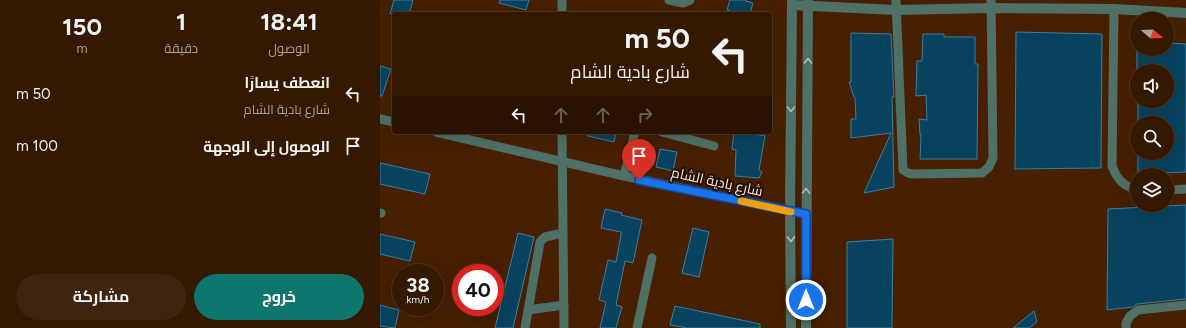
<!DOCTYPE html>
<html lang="ar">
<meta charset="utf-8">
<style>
:root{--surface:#341800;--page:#3f250f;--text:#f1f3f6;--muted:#a9a099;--line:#4e3722;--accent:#0f766e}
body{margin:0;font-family:Figtree,Cairo,sans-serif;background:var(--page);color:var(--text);direction:rtl;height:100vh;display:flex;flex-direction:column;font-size:15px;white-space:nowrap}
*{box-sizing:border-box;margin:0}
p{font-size:13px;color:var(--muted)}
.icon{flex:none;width:22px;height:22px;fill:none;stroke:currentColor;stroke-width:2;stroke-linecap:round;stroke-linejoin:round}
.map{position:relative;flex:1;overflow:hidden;direction:ltr}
.sheet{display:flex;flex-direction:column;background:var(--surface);width:380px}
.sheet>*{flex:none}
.hud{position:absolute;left:12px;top:12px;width:380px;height:122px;border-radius:4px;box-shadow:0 4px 16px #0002,0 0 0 1px var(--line);direction:rtl;background:#341800;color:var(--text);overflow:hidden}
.needle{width:26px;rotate:109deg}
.buttons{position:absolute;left:750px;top:12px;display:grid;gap:8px}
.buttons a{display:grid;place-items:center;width:44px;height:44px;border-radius:50%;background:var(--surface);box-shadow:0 4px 16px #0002,0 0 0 1px var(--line);font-size:20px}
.speed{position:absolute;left:12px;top:264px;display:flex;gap:8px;font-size:20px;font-weight:700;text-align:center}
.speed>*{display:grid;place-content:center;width:52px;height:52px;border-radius:50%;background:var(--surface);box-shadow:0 4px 16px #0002,0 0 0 1px var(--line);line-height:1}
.speed small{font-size:10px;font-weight:400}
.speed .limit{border:6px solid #d22;background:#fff;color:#111}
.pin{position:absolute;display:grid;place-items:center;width:34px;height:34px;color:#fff;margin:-41px -17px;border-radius:50% 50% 50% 0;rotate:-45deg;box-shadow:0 0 4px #0007}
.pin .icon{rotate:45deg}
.me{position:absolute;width:44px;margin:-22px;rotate:0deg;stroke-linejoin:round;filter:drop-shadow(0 0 3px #0008)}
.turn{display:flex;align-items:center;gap:14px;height:84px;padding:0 16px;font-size:18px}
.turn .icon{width:52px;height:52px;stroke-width:2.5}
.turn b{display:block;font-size:28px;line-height:34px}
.lanes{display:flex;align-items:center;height:38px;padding:0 16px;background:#0003;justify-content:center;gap:20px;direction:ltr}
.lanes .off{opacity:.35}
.eta{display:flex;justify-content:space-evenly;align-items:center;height:68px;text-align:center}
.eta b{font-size:24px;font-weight:700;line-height:28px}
.button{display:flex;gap:8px;margin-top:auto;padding:8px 16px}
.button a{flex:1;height:46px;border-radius:24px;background:var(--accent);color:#fff;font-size:16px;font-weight:700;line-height:46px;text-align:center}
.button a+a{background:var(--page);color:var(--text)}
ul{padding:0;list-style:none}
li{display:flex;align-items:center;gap:12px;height:52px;padding:0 16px}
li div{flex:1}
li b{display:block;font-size:15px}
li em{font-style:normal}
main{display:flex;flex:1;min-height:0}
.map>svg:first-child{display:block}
.building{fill:#07435e;stroke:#397fa4}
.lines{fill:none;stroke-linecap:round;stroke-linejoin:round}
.minor{stroke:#4f7066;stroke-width:9}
.tertiary{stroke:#4f7066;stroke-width:10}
.oneway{stroke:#b7b9ad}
.route-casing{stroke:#114b97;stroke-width:10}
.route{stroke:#1a73e8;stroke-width:7}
.slow{stroke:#f59e0b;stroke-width:7}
.labels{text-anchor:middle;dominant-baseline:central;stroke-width:4;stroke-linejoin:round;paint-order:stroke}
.street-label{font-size:14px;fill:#fde9dd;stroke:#230e01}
</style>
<main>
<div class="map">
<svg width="806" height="328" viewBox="0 0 806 328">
<rect width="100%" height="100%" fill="#462000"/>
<g class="building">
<path d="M14 0H33L29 14H10Z"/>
<path d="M120 0H149L146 10 119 3Z"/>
<path d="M350 0H366V1L373 3 370 14H348L349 10H347Z"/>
<path d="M636 32 722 34 721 168 635 169Z"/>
<path d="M471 33 511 34 514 97H512L514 187 484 193 511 133 471 138V119H476L475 97H474L469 82H471Z"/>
<path d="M543 34H564V37H595V64H598L597 159H540L541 135H540L539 119 547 120 546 95 536 96 537 61H542Z"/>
<path d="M787 43 806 44V172L758 174V153H787V123H758V101H787V71H757V49H787Z"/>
<path d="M0 66 11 69 2 96H0Z"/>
<path d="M208 132H236L234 142 208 136Z"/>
<path d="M354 132H364L385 136 379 170 382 172 379 178 355 176 356 150 352 149Z"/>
<path d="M280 149 297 152 293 171 276 167Z"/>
<path d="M0 163 50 174 45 194 0 184Z"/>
<path d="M806 205V299L757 304 753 307 727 310 728 209Z"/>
<path d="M225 209 242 213 241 215 262 220 253 263 245 261 236 305 242 307 236 328H220L226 302 219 300 228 260 236 262 241 235V232L221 228Z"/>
<path d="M313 228 329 232 319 277 302 273Z"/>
<path d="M138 233 154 237 133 328H115Z"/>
<path d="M0 234 35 242 30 261 0 254Z"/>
<path d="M513 239 512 328H467V242Z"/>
<path d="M0 305 19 310 15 328 0 326Z"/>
<path d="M295 306 380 324V328H307L290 325Z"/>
<path d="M654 311 657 322 649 328H633Z"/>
</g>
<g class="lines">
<g class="minor">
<path d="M289 0 303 3 310 0"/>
<path d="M516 0 523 170 528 173 533 174 602 173 609 167 613 158 611 0"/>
<path d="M734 9 732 166C737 179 743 186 757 190"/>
<path d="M182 14V0"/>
<path d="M0 119 14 122"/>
<path d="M56 132 244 176 426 214"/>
<path d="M182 132 184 328"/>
<path d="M282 132 334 146"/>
<path d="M244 176 255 132"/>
<path d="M787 190 806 189"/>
<path d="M0 213H1"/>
<path d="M148 310 184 305"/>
<path d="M145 328 160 242 165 237 183 233"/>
<path d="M257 328 272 258"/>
<path d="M746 328V323L750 316 758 310 806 305"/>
</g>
<g class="tertiary">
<path d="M412 5 516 10 611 8 734 9 806 13"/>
<path d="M411 328 410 212 412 0"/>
<path d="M426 328 428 0"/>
</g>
</g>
<defs><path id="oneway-chevron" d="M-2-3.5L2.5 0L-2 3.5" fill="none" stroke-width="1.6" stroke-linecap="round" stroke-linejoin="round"/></defs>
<g class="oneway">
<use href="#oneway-chevron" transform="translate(428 61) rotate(-89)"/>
<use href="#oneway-chevron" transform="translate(411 109) rotate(90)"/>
<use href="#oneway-chevron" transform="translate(426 191) rotate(-89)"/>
<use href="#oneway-chevron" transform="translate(411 239) rotate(89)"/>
</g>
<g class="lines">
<defs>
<path id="route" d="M259 180 426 214V300"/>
</defs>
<use href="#route" class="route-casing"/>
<use href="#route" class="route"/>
<path class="slow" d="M361 201 411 212"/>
</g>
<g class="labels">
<g class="street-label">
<text transform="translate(337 182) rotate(12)">شارع بادية الشام</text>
</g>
</g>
</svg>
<div class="buttons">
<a><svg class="needle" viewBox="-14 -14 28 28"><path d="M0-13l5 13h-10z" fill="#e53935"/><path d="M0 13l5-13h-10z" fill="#a9a099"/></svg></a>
<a><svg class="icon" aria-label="sound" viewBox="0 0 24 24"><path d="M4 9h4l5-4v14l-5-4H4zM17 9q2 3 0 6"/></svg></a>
<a><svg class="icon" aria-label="search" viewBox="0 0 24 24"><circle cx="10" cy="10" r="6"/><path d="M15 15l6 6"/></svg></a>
<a><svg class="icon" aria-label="layers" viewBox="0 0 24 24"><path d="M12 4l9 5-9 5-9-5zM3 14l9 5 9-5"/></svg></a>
</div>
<div class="speed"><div>38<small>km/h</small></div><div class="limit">40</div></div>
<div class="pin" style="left:259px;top:180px;background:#d93025"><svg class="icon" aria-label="arrive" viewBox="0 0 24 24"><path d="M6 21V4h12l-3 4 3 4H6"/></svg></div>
<svg class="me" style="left:426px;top:300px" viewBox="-20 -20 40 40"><circle r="17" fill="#1a73e8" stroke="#fff" stroke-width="3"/><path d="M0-11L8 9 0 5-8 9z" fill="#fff"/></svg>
<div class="hud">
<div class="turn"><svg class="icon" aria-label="left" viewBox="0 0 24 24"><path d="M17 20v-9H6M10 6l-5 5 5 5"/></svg><div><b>50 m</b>شارع بادية الشام</div></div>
<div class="lanes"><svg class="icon" aria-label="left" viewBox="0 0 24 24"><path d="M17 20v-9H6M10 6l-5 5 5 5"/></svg><svg class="icon off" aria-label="ahead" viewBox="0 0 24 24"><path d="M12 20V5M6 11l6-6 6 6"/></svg><svg class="icon off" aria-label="ahead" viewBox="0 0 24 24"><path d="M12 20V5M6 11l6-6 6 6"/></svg><svg class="icon off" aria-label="right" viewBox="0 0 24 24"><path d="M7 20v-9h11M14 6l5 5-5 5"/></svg></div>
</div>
</div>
<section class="sheet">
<div class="eta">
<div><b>18:41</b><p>الوصول</p></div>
<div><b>1</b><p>دقيقة</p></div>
<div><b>150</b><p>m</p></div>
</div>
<ul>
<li><svg class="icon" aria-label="left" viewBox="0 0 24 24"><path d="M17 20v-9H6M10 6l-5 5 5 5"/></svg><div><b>انعطف يسارًا</b><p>شارع بادية الشام</p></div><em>50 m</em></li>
<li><svg class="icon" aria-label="arrive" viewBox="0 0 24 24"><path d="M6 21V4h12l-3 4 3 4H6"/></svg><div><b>الوصول إلى الوجهة</b></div><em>100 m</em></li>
</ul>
<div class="button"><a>خروج</a><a>مشاركة</a></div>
</section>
</main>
